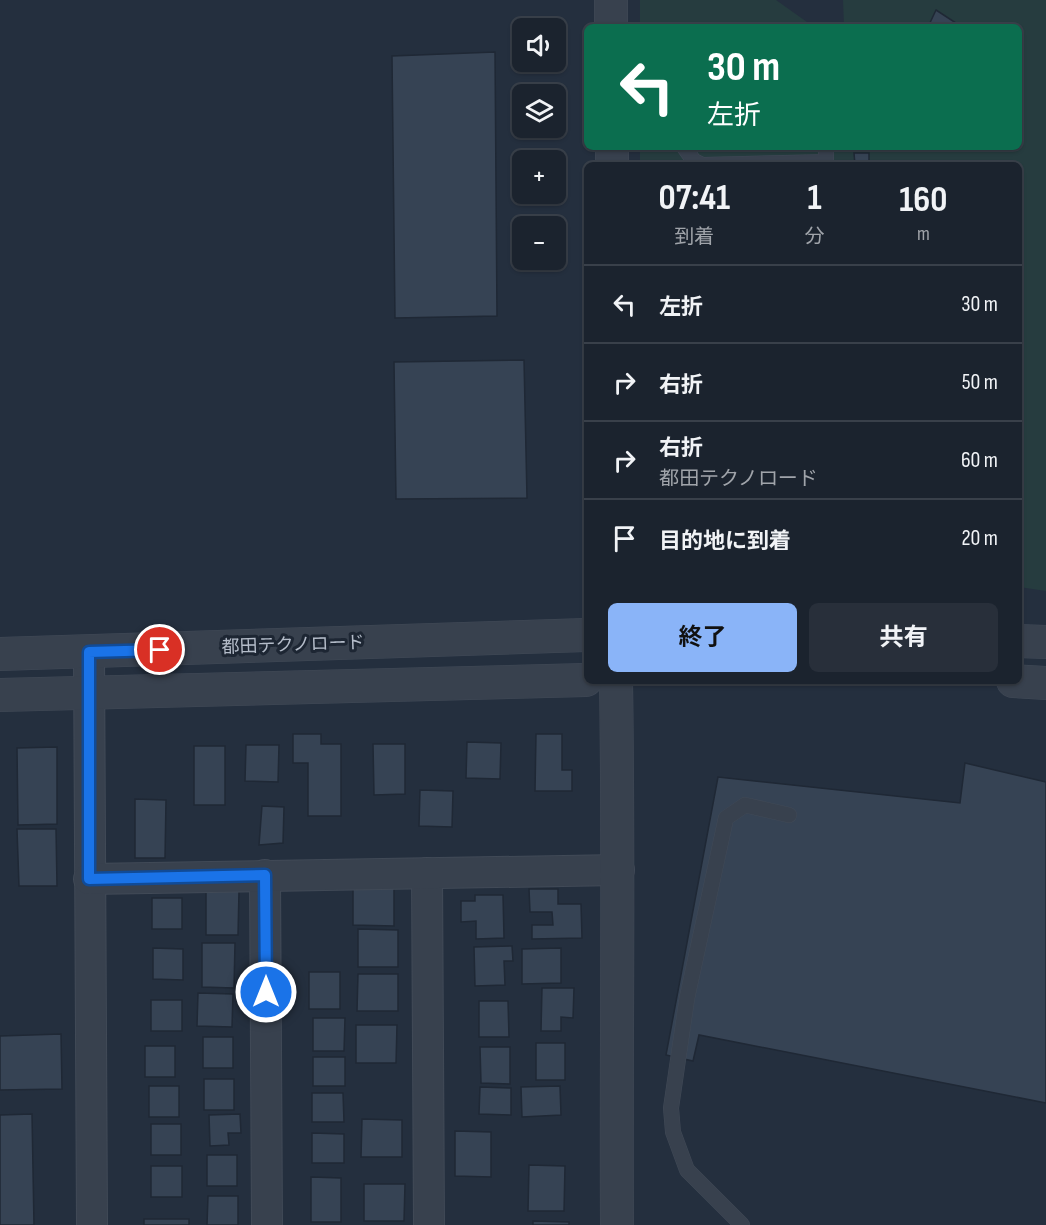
<!DOCTYPE html>
<html lang="ja">
<meta charset="utf-8">
<style>
:root{--surface:#1b232e;--page:#282f3a;--text:#f1f3f6;--muted:#a0a4aa;--line:#39404a;--accent:#8ab4f8}
body{margin:0;font-family:"Sofia Sans Condensed","Noto Sans JP",sans-serif;background:var(--page);color:var(--text);height:100vh;display:flex;flex-direction:column;font-size:22px;white-space:nowrap}
*{box-sizing:border-box;margin:0}
p{font-size:20px;color:var(--muted)}
.icon{flex:none;width:33px;height:33px;fill:none;stroke:currentColor;stroke-width:2;stroke-linecap:round;stroke-linejoin:round}
.map{position:relative;flex:1;overflow:hidden}
.sheet{position:absolute;left:584px;top:162px;width:438px;height:522px;display:flex;flex-direction:column;background:var(--surface);border-radius:9px;box-shadow:0 2px 4px #0004,0 0 0 2px var(--line)}
.sheet>*{flex:none}
.top-card{position:absolute;left:584px;top:24px;width:438px;height:126px;border-radius:9px;box-shadow:0 2px 4px #0004,0 0 0 2px var(--line);background:#0b6e4f;color:#fff;overflow:hidden}
.tools{position:absolute;left:512px;top:18px;display:grid;gap:12px}
.tools a{display:grid;place-items:center;width:54px;height:54px;border-radius:9px;background:var(--surface);box-shadow:0 2px 4px #0004,0 0 0 2px var(--line);font-size:30px}
.pin{position:absolute;display:grid;place-items:center;width:51px;height:51px;color:#fff;margin:-26px;border:3px solid #fff;border-radius:50%;box-shadow:0 2px 6px #0007}
.me{position:absolute;width:66px;margin:-33px;rotate:0deg;stroke-linejoin:round;filter:drop-shadow(0 0 4px #0008)}
.turn{display:flex;align-items:center;gap:21px;height:126px;padding:0 24px;font-size:27px}
.turn .icon{width:78px;height:78px;stroke-width:2.5}
.turn b{display:block;font-size:42px;line-height:51px}
.eta{display:flex;justify-content:space-evenly;align-items:center;height:102px;text-align:center}
.eta b{font-size:36px;font-weight:700;line-height:42px}
.button{display:flex;gap:12px;margin-top:auto;padding:12px 24px}
.button a{flex:1;height:69px;border-radius:9px;background:var(--accent);color:#111;font-size:24px;font-weight:700;line-height:69px;text-align:center}
.button a+a{background:var(--page);color:var(--text)}
ul{padding:0;list-style:none}
li{display:flex;align-items:center;gap:18px;height:78px;padding:0 24px;border-top:2px solid var(--line)}
li div{flex:1}
li b{display:block;font-size:22px}
li em{font-style:normal}
.map>svg:first-child{display:block}
.green{fill:#263c3f}
.building{fill:#364354;stroke:#1f2835;stroke-width:1.5}
.lines{fill:none;stroke-linecap:round;stroke-linejoin:round}
.service-casing{stroke:#414a57;stroke-width:16}
.minor-casing{stroke:#414a57;stroke-width:32}
.tertiary-casing{stroke:#414a57;stroke-width:34}
.service{stroke:#38414e;stroke-width:15}
.minor{stroke:#38414e;stroke-width:30}
.tertiary{stroke:#38414e;stroke-width:33}
.route-casing{stroke:#114b97;stroke-width:15}
.route{stroke:#1a73e8;stroke-width:10}
.labels{text-anchor:middle;dominant-baseline:central;stroke-width:6;stroke-linejoin:round;paint-order:stroke}
.street-label{font-size:18px;fill:#b4bcc9;stroke:#1d2633}
</style>
<div class="map">
<svg width="1046" height="1225" viewBox="0 0 1046 1225">
<rect width="100%" height="100%" fill="#242f3e"/>
<g class="green">
<path d="M640 0H776L814 27H640Z"/>
<path d="M843 0H1046V591L1019 587 1018 165H640V147H1018V27H844Z"/>
</g>
<g class="building">
<path d="M936 10 956 23 954 27H928Z"/>
<path d="M495 52 497 316 395 318 392 56Z"/>
<path d="M854 153H869V165H855Z"/>
<path d="M524 360 527 498 396 499 394 362Z"/>
<path d="M293 734H321V744H341V816H308V763H293Z"/>
<path d="M536 734H562V770H572V791H535Z"/>
<path d="M467 742 501 743 500 779 466 778Z"/>
<path d="M373 744H405V794L374 795Z"/>
<path d="M246 745H279L278 782 245 781Z"/>
<rect x="194" y="746" width="31" height="59"/>
<path d="M57 747V824L18 825 17 748Z"/>
<path d="M965 763 1046 782V1103L699 1035 693 1061 666 1055 718 777 960 803Z"/>
<path d="M420 790 453 791 452 827 419 826Z"/>
<path d="M135 799 166 800 165 858H135Z"/>
<path d="M262 806 284 807 283 843 259 845Z"/>
<path d="M17 829H56L57 886H19Z"/>
<path d="M353 888H394V926L353 925Z"/>
<path d="M529 889H558V904H581L582 938 532 939V925H553L552 912H530Z"/>
<path d="M206 891H239L238 935H206Z"/>
<path d="M475 895H503L504 938 476 939V921L461 922V901H475Z"/>
<rect x="152" y="898" width="30" height="31"/>
<path d="M358 929 398 930V967H358Z"/>
<path d="M202 943H235L234 988 202 987Z"/>
<path d="M512 946 513 961H504L505 985 475 986 474 947Z"/>
<path d="M153 948 183 949V980L153 979Z"/>
<path d="M561 948V983L522 984V949Z"/>
<rect x="309" y="972" width="31" height="37"/>
<path d="M358 974H398V1011H357Z"/>
<path d="M542 988H574L573 1018 561 1017V1031H541Z"/>
<path d="M198 993 233 994 232 1027 197 1026Z"/>
<rect x="151" y="1000" width="31" height="31"/>
<path d="M479 1001H508L509 1037H479Z"/>
<path d="M313 1018H345L344 1051H313Z"/>
<path d="M356 1025H397L396 1063H356Z"/>
<path d="M61 1034 62 1089 0 1090V1036Z"/>
<rect x="203" y="1037" width="30" height="31"/>
<rect x="536" y="1043" width="29" height="37"/>
<rect x="145" y="1046" width="30" height="31"/>
<path d="M480 1047H510V1084L481 1083Z"/>
<rect x="313" y="1057" width="32" height="29"/>
<rect x="204" y="1079" width="30" height="31"/>
<rect x="149" y="1086" width="30" height="31"/>
<path d="M560 1086 561 1115 522 1117 521 1087Z"/>
<path d="M480 1087 511 1088V1115L479 1114Z"/>
<path d="M312 1093H343L344 1122H312Z"/>
<path d="M32 1114 34 1225H0V1115Z"/>
<path d="M240 1114 241 1133H228L229 1145 210 1146 209 1115Z"/>
<path d="M362 1119 402 1120V1157H361Z"/>
<rect x="151" y="1124" width="30" height="31"/>
<path d="M455 1131 491 1132V1177L455 1176Z"/>
<path d="M312 1133 344 1134V1163H312Z"/>
<rect x="207" y="1155" width="30" height="31"/>
<path d="M529 1165 565 1166 564 1211H528Z"/>
<rect x="151" y="1166" width="31" height="31"/>
<path d="M311 1177 341 1178V1222H311Z"/>
<path d="M364 1184H405L404 1221H364Z"/>
<path d="M208 1196H238V1225H207Z"/>
<rect x="144" y="1219" width="45" height="6"/>
<path d="M533 1221 569 1222V1225H533Z"/>
</g>
<g class="lines">
<defs>
<g id="service">
<path d="M684 147 694 161 702 165 826 162V147"/>
<path d="M742 1225 687 1170 673 1132 671 1108 687 998 726 818 745 805 789 815"/>
</g>
<g id="minor">
<path d="M89 652 92 1225"/>
<path d="M427 873 429 1225"/>
<path d="M265 875 267 1225"/>
<path d="M89 879 619 870"/>
</g>
<g id="tertiary">
<path d="M611 0V27"/>
<path d="M612 165V147"/>
<path d="M1018 641 1046 642"/>
<path d="M0 654 586 635"/>
<path d="M616 681C619 862 616 1044 617 1225"/>
<path d="M1013 681 1046 683"/>
<path d="M0 695 586 680"/>
</g>
</defs>
<use href="#service" class="service-casing"/>
<use href="#minor" class="minor-casing"/>
<use href="#tertiary" class="tertiary-casing"/>
<use href="#service" class="service"/>
<use href="#minor" class="minor"/>
<use href="#tertiary" class="tertiary"/>
</g>
<g class="lines">
<defs>
<path id="route" d="M160 650 89 652V879L265 875 266 992"/>
</defs>
<use href="#route" class="route-casing"/>
<use href="#route" class="route"/>
</g>
<g class="labels">
<g class="street-label">
<text transform="translate(293 645) rotate(-2)">都田テクノロード</text>
</g>
</g>
</svg>
<div class="tools">
<a><svg class="icon" aria-label="sound" viewBox="0 0 24 24"><path d="M4 9h4l5-4v14l-5-4H4zM17 9q2 3 0 6"/></svg></a>
<a><svg class="icon" aria-label="layers" viewBox="0 0 24 24"><path d="M12 4l9 5-9 5-9-5zM3 14l9 5 9-5"/></svg></a>
<a>+</a>
<a>−</a>
</div>
<div class="pin" style="left:160px;top:650px;background:#d93025"><svg class="icon" aria-label="arrive" viewBox="0 0 24 24"><path d="M6 21V4h12l-3 4 3 4H6"/></svg></div>
<svg class="me" style="left:266px;top:992px" viewBox="-20 -20 40 40"><circle r="17" fill="#1a73e8" stroke="#fff" stroke-width="3"/><path d="M0-11L8 9 0 5-8 9z" fill="#fff"/></svg>
<div class="top-card">
<div class="turn"><svg class="icon" aria-label="left" viewBox="0 0 24 24"><path d="M17 20v-9H6M10 6l-5 5 5 5"/></svg><div><b>30 m</b>左折</div></div>
</div>
<section class="sheet">
<div class="eta">
<div><b>07:41</b><p>到着</p></div>
<div><b>1</b><p>分</p></div>
<div><b>160</b><p>m</p></div>
</div>
<ul>
<li><svg class="icon" aria-label="left" viewBox="0 0 24 24"><path d="M17 20v-9H6M10 6l-5 5 5 5"/></svg><div><b>左折</b></div><em>30 m</em></li>
<li><svg class="icon" aria-label="right" viewBox="0 0 24 24"><path d="M7 20v-9h11M14 6l5 5-5 5"/></svg><div><b>右折</b></div><em>50 m</em></li>
<li><svg class="icon" aria-label="right" viewBox="0 0 24 24"><path d="M7 20v-9h11M14 6l5 5-5 5"/></svg><div><b>右折</b><p>都田テクノロード</p></div><em>60 m</em></li>
<li><svg class="icon" aria-label="arrive" viewBox="0 0 24 24"><path d="M6 21V4h12l-3 4 3 4H6"/></svg><div><b>目的地に到着</b></div><em>20 m</em></li>
</ul>
<div class="button"><a>終了</a><a>共有</a></div>
</section>
</div>
